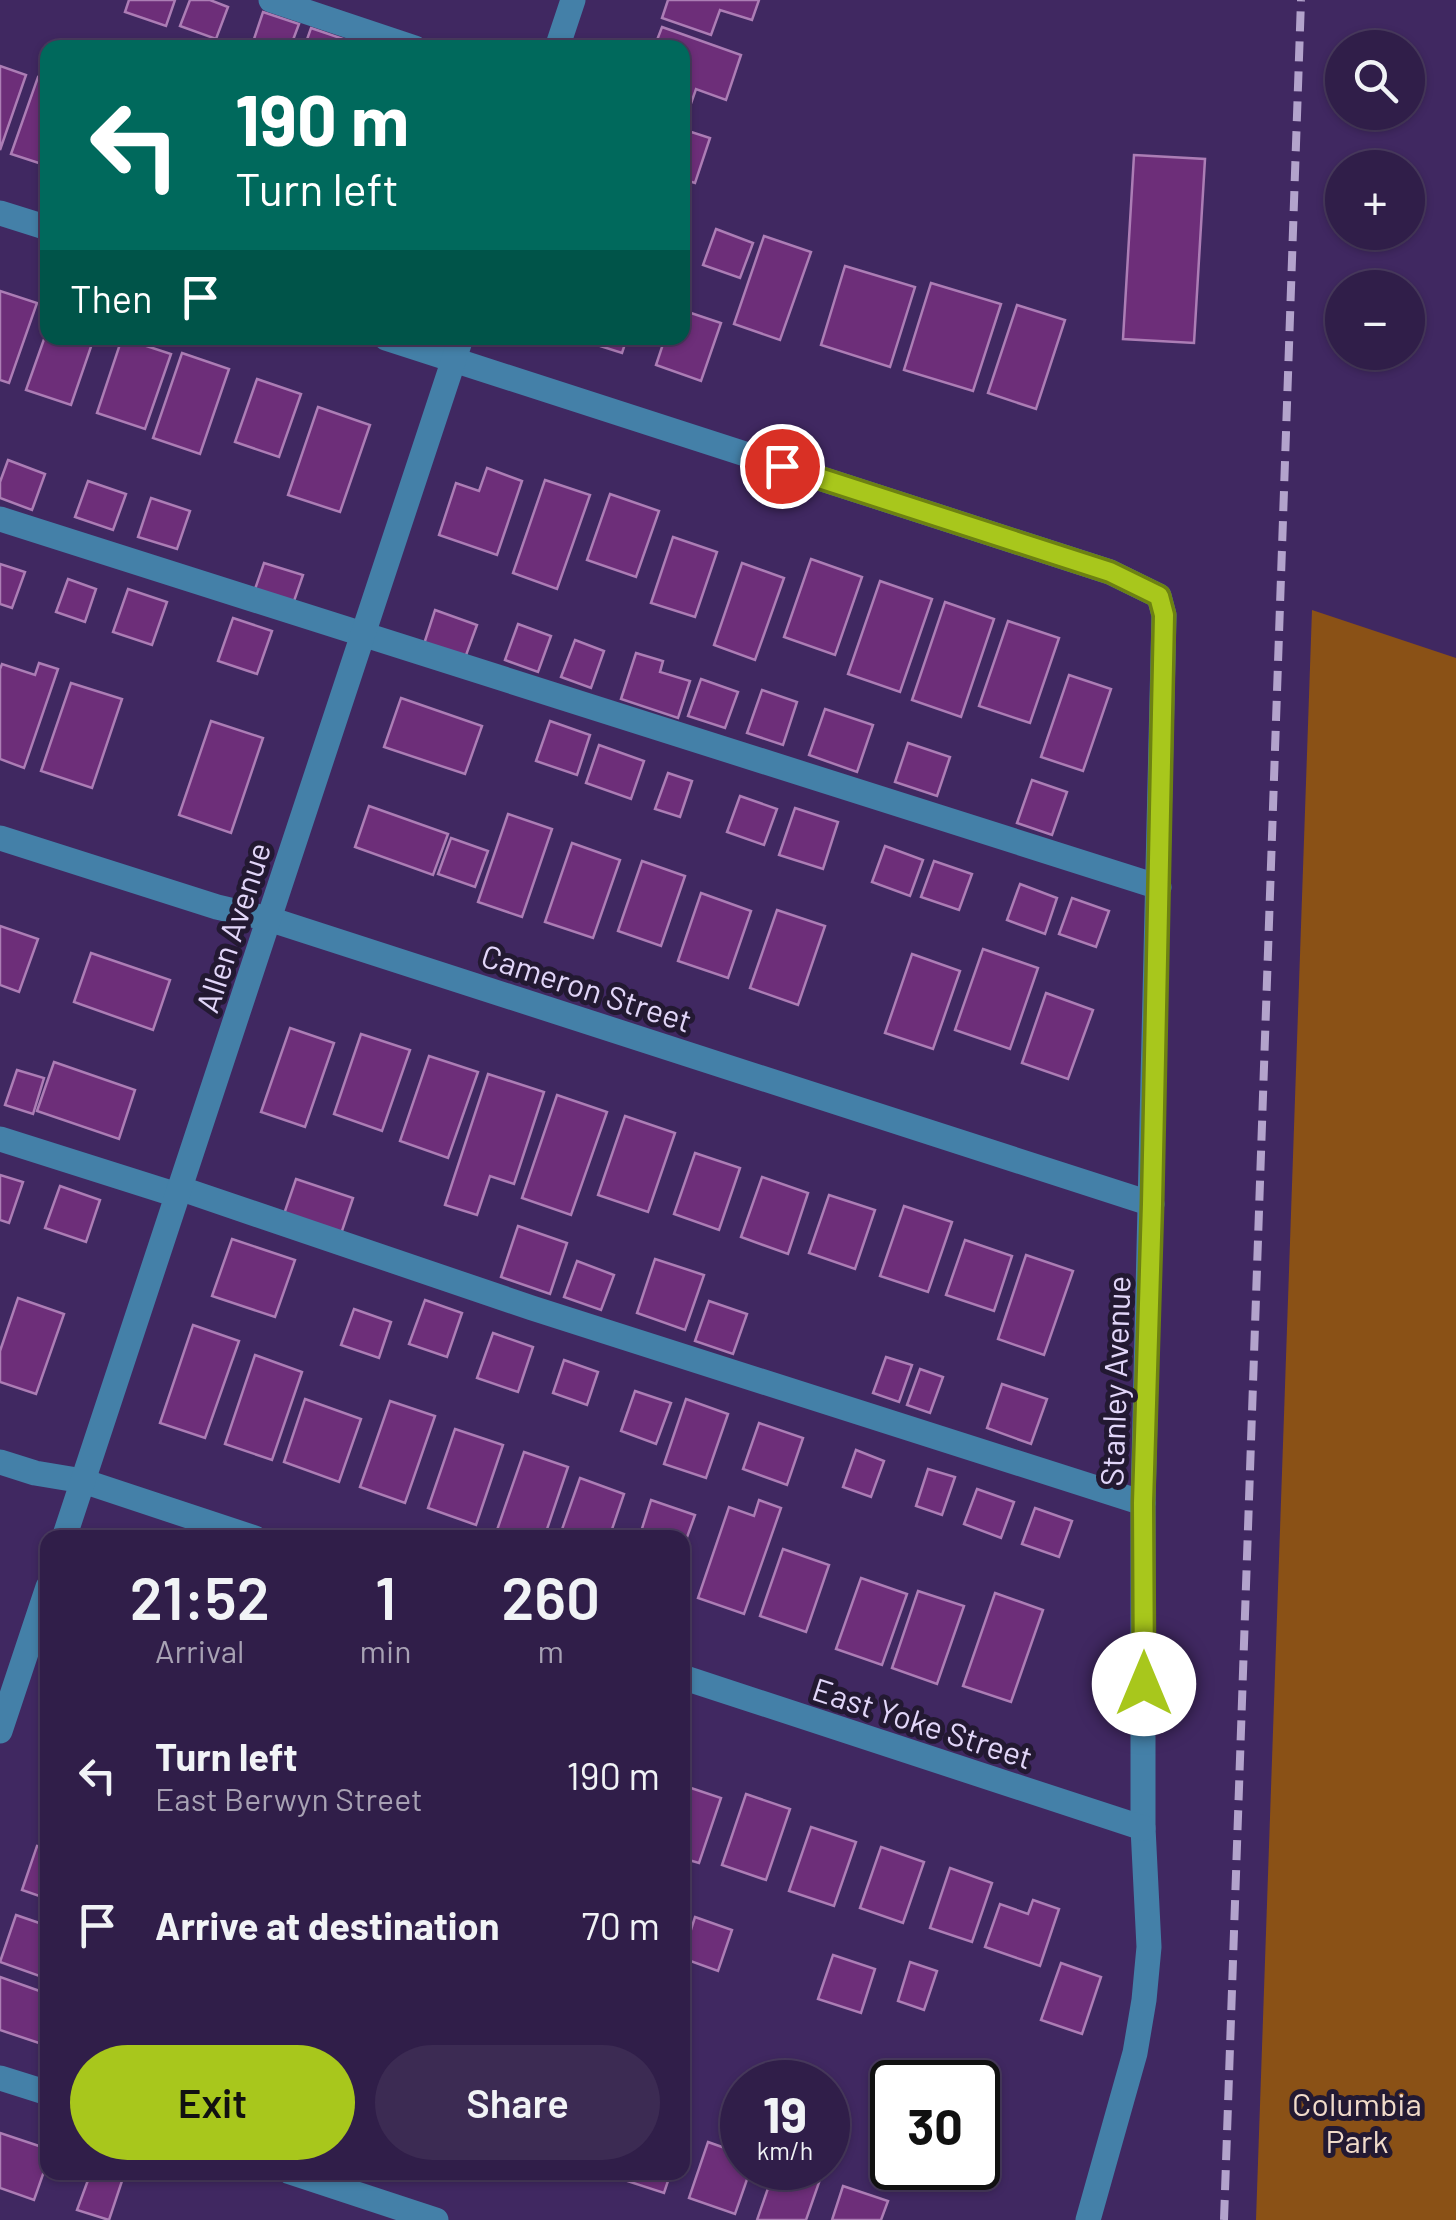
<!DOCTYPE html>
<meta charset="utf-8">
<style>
:root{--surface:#301e49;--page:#3c2b53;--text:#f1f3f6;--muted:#a8a2b4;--line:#4b3c61;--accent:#a8c71c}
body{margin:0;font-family:Barlow,sans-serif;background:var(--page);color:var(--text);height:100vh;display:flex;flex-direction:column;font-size:38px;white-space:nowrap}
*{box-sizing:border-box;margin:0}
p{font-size:32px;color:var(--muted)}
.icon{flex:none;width:55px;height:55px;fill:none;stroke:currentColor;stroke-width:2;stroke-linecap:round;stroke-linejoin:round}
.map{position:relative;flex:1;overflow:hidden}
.side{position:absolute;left:40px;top:1530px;width:650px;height:650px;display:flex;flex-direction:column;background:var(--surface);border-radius:20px;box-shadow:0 2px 8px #0004,0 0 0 2px var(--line)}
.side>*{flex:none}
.guide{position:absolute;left:40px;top:40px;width:650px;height:305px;border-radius:20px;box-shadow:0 2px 8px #0004,0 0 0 2px var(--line);background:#00695c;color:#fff;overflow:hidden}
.fabs{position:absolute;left:1325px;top:30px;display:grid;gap:20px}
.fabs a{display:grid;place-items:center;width:100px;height:100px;border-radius:50%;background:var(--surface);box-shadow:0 2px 8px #0004,0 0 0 2px var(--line);font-size:50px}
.speed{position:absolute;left:720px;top:2060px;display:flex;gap:20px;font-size:50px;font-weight:700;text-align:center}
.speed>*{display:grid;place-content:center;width:130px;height:130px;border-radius:50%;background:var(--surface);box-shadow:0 2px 8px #0004,0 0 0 2px var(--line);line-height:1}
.speed small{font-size:25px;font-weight:400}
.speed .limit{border:5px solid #111;border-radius:15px;background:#fff;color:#111}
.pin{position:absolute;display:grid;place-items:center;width:85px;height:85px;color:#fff;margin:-42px;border:5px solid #fff;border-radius:50%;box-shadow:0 2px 10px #0007}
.me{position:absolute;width:110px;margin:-55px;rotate:0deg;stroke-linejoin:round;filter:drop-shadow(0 0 8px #0008)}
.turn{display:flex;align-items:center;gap:35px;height:210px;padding:0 30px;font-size:45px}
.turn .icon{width:130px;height:130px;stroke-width:2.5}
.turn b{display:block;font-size:70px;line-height:85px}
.then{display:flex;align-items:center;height:95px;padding:0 30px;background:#0003;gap:20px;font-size:38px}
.eta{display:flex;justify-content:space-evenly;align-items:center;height:170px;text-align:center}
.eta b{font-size:60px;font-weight:600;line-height:70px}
.cta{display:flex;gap:20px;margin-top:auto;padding:20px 30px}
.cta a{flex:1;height:115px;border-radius:60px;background:var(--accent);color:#111;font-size:40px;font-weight:600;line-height:115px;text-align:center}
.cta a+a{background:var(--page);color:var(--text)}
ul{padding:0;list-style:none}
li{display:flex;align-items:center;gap:30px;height:150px;padding:0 30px}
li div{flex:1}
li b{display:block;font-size:38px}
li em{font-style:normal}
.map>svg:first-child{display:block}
.green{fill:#8a5116}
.building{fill:#6d2e79;stroke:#ac7db5;stroke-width:2.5}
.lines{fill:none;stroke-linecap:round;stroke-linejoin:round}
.minor{stroke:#4480a8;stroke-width:25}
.rail{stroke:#b3a3cc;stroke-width:8;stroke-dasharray:20 10;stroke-linecap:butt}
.route-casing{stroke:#6d8112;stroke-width:25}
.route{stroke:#a8c71c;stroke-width:18}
.labels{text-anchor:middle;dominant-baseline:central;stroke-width:10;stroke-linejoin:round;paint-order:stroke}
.street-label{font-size:32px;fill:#e2d6f9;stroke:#231932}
.park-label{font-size:32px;fill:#f1dbca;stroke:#231932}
</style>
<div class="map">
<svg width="1456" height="2220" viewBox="0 0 1456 2220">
<rect width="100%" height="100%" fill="#402861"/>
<path class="green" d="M1312 610 1456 658V2220H1256Z"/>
<g class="building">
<path d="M129 0H175L166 26 125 12Z"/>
<path d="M190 0H210L228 7 216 39 180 26Z"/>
<path d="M668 0H759L752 20 720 10 711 35 662 18Z"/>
<path d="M263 12 299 24 290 48H251Z"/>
<path d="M662 27 741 55 726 100 696 89 687 115 682 114V48H654Z"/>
<path d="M311 28 355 43 354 48H304Z"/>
<path d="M0 66 26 75 0 150Z"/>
<path d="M38 77 48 80V166L11 154Z"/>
<path d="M682 129 710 138 695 183 682 179Z"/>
<path d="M1134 155 1205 159 1194 343 1123 339Z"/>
<path d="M716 229 753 243 740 278 703 265Z"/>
<path d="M764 236 811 252 780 340 734 324Z"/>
<path d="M845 266 915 287 890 367 821 345Z"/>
<path d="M931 283 1001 304 973 391 904 370Z"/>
<path d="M0 291 37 303 9 383 0 380Z"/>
<path d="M1017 305 1065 320 1036 409 988 393Z"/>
<path d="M682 310 721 323 701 381 656 365 665 338H682Z"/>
<path d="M48 328V338H94L71 405 26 390Z"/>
<path d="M122 338 171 354 145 429 97 413Z"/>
<path d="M575 338H627L622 353Z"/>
<path d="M182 353 229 369 200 454 153 438Z"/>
<path d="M257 379 301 394 279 457 235 442Z"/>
<path d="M318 407 370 425 340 512 288 495Z"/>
<path d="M8 460 45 474 32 510 0 498V482Z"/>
<path d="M487 468 522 481 497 555 439 535 456 483 479 491Z"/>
<path d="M545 480 590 495 557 589 513 573Z"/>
<path d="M88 481 126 494 113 530 75 517Z"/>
<path d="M610 494 659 511 636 577 587 560Z"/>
<path d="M151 498 190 511 177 549 138 537Z"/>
<path d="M673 537 717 552 695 617 651 603Z"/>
<path d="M811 559 862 577 835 655 784 637Z"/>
<path d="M264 563 303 575 293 604 254 592Z"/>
<path d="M742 563 784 578 755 660 714 645Z"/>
<path d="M0 564 25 572 12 608 0 604Z"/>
<path d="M68 579 96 589 85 622 56 612Z"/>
<path d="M880 581 932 599 900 692 848 674Z"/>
<path d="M128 589 167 602 152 645 113 632Z"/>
<path d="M945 602 994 619 961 717 912 700Z"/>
<path d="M435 610 477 625 465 658 424 644Z"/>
<path d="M233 618 272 631 257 674 218 661Z"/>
<path d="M1008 621 1059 638 1030 723 979 706Z"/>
<path d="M518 624 551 636 538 672 505 660Z"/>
<path d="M575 640 604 651 591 688 561 677Z"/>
<path d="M636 653 663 661 660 672 690 681 678 718 621 699Z"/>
<path d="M39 663 58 669 24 768 0 759V669L2 664 35 675Z"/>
<path d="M1069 675 1111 689 1083 771 1041 757Z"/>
<path d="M701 679 738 692 725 728 688 716Z"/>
<path d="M71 683 122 699 92 788 41 771Z"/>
<path d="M762 690 797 702 783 745 747 733Z"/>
<path d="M401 698 482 726 465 774 384 747Z"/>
<path d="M825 709 873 725 857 772 809 755Z"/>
<path d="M211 721 263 738 231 833 179 815Z"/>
<path d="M550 721 590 735 577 775 536 761Z"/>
<path d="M908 743 950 757 937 796 895 782Z"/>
<path d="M599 745 644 761 631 799 586 783Z"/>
<path d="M668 773 692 781 680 817 655 809Z"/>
<path d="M1032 780 1067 792 1052 835 1017 823Z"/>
<path d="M740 796 777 809 764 845 727 832Z"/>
<path d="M369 806 448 834 433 875 355 847Z"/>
<path d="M795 808 838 822 823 869 779 855Z"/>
<path d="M508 814 552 829 522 917 478 902Z"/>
<path d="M451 838 488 851 475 887 438 874Z"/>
<path d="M572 843 620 860 593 938 545 922Z"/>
<path d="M885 846 923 860 910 896 872 882Z"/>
<path d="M642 861 685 876 661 946 618 931Z"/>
<path d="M934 861 972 874 959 910 921 897Z"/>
<path d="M1020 884 1057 898 1045 934 1007 920Z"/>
<path d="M701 893 751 911 728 978 678 961Z"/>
<path d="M1072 898 1109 911 1096 947 1059 934Z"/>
<path d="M777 910 825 926 798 1005 750 988Z"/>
<path d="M0 926 38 939 19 992 0 985Z"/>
<path d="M983 949 1038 968 1010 1049 955 1030Z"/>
<path d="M91 953 170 980 153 1030 74 1002Z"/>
<path d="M912 954 960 971 933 1049 885 1033Z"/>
<path d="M1046 993 1093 1010 1068 1079 1022 1063Z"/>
<path d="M290 1028 334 1043 305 1127 261 1112Z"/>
<path d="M361 1034 410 1050 382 1131 334 1114Z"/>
<path d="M429 1056 478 1072 448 1158 400 1141Z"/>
<path d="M54 1062 135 1090 119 1139 37 1111Z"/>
<path d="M17 1070 44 1078 33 1114 5 1105Z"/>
<path d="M488 1074 544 1092 514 1184 490 1176 477 1215 445 1205Z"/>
<path d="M557 1095 607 1112 571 1215 522 1198Z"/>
<path d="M625 1116 675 1133 648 1212 598 1195Z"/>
<path d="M695 1153 740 1168 719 1230 674 1214Z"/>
<path d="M0 1175 23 1182 9 1223 0 1220Z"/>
<path d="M762 1177 808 1193 788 1254 741 1237Z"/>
<path d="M296 1179 353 1198 341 1234 284 1214Z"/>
<path d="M60 1186 100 1200 86 1242 45 1228Z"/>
<path d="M829 1195 875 1210 855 1269 809 1253Z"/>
<path d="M904 1206 952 1222 928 1292 880 1276Z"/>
<path d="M518 1226 567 1243 550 1294 501 1277Z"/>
<path d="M232 1239 295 1260 275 1317 212 1296Z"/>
<path d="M965 1240 1012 1256 994 1311 946 1295Z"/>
<path d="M1026 1255 1073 1271 1044 1355 998 1339Z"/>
<path d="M655 1259 704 1275 685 1330 637 1313Z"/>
<path d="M577 1261 614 1275 601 1310 564 1297Z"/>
<path d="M18 1298 64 1314 36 1394 0 1382V1351Z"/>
<path d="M425 1300 462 1313 447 1357 409 1344Z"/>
<path d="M709 1301 747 1314 733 1354 695 1341Z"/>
<path d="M354 1309 391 1322 379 1358 341 1345Z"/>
<path d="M193 1325 239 1341 205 1438 160 1423Z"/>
<path d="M493 1333 533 1347 518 1392 477 1378Z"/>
<path d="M255 1355 302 1372 272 1460 225 1444Z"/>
<path d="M886 1357 912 1365 899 1402 873 1393Z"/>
<path d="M564 1360 598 1372 587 1405 553 1393Z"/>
<path d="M920 1369 943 1377 930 1413 907 1405Z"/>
<path d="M1002 1384 1047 1399 1031 1444 987 1428Z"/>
<path d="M635 1391 671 1403 656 1444 621 1431Z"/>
<path d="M305 1399 361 1419 339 1482 284 1462Z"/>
<path d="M686 1399 728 1414 706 1478 664 1464Z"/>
<path d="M390 1401 435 1416 405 1503 360 1487Z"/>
<path d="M759 1423 803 1438 787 1485 743 1469Z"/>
<path d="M455 1429 503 1445 476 1525 428 1508Z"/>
<path d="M856 1450 884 1461 871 1497 843 1487Z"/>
<path d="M524 1452 568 1467 544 1538H517L497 1530Z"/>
<path d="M928 1469 955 1477 942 1515 916 1506Z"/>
<path d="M580 1478 624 1494 609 1538H559Z"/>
<path d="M977 1489 1014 1502 1001 1538 964 1524Z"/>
<path d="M651 1500 695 1515 682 1551V1538H639Z"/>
<path d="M759 1500 781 1508 744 1614 698 1598 729 1507 754 1516Z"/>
<path d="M1035 1508 1072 1521 1059 1557 1022 1544Z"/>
<path d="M783 1549 829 1565 806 1632 760 1616Z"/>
<path d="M861 1578 907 1594 882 1665 836 1649Z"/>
<path d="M918 1591 964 1606 937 1684 892 1668Z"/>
<path d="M995 1593 1043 1610 1011 1702 963 1686Z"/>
<path d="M682 1785 721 1798 699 1863 682 1858Z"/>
<path d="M746 1794 790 1809 766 1880 722 1865Z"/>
<path d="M811 1827 856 1842 834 1906 789 1891Z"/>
<path d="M37 1846 48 1850V1899L22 1890Z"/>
<path d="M881 1847 924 1862 903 1923 860 1908Z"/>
<path d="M950 1868 992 1883 972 1942 930 1928Z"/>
<path d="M1033 1900 1059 1909 1040 1966 985 1947 1000 1904 1028 1914Z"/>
<path d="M16 1915 48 1926V1979L0 1962Z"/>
<path d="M695 1917 732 1930 718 1971 682 1958Z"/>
<path d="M833 1955 875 1969 861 2013 818 1999Z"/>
<path d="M910 1962 937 1971 924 2010 898 2001Z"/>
<path d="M1061 1963 1101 1977 1082 2034 1041 2020Z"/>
<path d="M0 1977 48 1994V2046L0 2030Z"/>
<path d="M0 2133 48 2149V2160L34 2200 0 2188Z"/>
<path d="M708 2142 742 2154V2168H751L735 2214 689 2198Z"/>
<path d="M775 2168H824L806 2220H757Z"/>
<path d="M91 2172H98L122 2181 109 2220 77 2210Z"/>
<path d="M623 2172H671L664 2193 621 2179Z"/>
<path d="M843 2186 888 2201 881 2220H832Z"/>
</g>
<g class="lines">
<g class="minor">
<path d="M271 0 415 48"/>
<path d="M557 48 573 0"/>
<path d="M0 213 48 228"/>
<path d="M386 338 1110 572 1159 596 1164 615 1143 1503V1828L1149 1947 1144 2000 1135 2053 1088 2220"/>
<path d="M0 519 1159 887"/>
<path d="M0 838 217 907 269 919 1152 1204"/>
<path d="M0 1139 177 1195"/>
<path d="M179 1188 532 1308 1143 1503"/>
<path d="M0 1462 35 1473 83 1481 255 1538"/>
<path d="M64 1538 461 338"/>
<path d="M682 1677 1143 1828"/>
<path d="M0 1731 48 1587"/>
<path d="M0 2078 48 2093"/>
<path d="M290 2172 436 2220"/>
</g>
<path class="rail" d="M1224 2220 1301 0"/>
</g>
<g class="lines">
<defs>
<path id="route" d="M782 466 1110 572 1159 596 1164 615 1152 1204 1143 1503 1144 1684"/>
</defs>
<use href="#route" class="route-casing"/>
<use href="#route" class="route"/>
</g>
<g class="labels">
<g class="street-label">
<text transform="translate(232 927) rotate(-72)">Allen Avenue</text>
<text transform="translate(587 987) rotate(18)">Cameron Street</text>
<text transform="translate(1114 1381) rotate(-88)">Stanley Avenue</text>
<text transform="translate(923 1722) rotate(18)">East Yoke Street</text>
</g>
<g class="park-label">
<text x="1357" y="2103">Columbia<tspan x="1357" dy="37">Park</tspan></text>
</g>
</g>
</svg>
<div class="fabs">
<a><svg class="icon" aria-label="search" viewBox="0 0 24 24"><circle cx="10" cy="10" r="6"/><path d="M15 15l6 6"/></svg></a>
<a>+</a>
<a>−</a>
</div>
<div class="speed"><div>19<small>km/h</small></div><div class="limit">30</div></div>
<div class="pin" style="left:782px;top:466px;background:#d93025"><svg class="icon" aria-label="arrive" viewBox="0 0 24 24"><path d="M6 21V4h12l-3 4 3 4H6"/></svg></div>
<svg class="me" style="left:1144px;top:1684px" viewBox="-20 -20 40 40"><circle r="19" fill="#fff"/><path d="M0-13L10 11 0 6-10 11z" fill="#a8c71c"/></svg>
<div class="guide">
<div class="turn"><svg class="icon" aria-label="left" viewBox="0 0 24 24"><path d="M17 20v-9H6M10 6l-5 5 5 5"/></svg><div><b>190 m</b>Turn left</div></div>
<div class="then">Then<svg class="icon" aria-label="arrive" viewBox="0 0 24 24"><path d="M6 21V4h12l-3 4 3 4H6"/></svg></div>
</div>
<section class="side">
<div class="eta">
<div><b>21:52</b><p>Arrival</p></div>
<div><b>1</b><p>min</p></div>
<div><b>260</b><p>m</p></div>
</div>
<ul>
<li><svg class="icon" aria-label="left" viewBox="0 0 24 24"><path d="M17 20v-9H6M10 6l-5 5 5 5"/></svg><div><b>Turn left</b><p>East Berwyn Street</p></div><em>190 m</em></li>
<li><svg class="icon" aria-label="arrive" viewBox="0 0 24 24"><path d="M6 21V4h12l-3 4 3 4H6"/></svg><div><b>Arrive at destination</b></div><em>70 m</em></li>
</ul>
<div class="cta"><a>Exit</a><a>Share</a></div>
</section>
</div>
